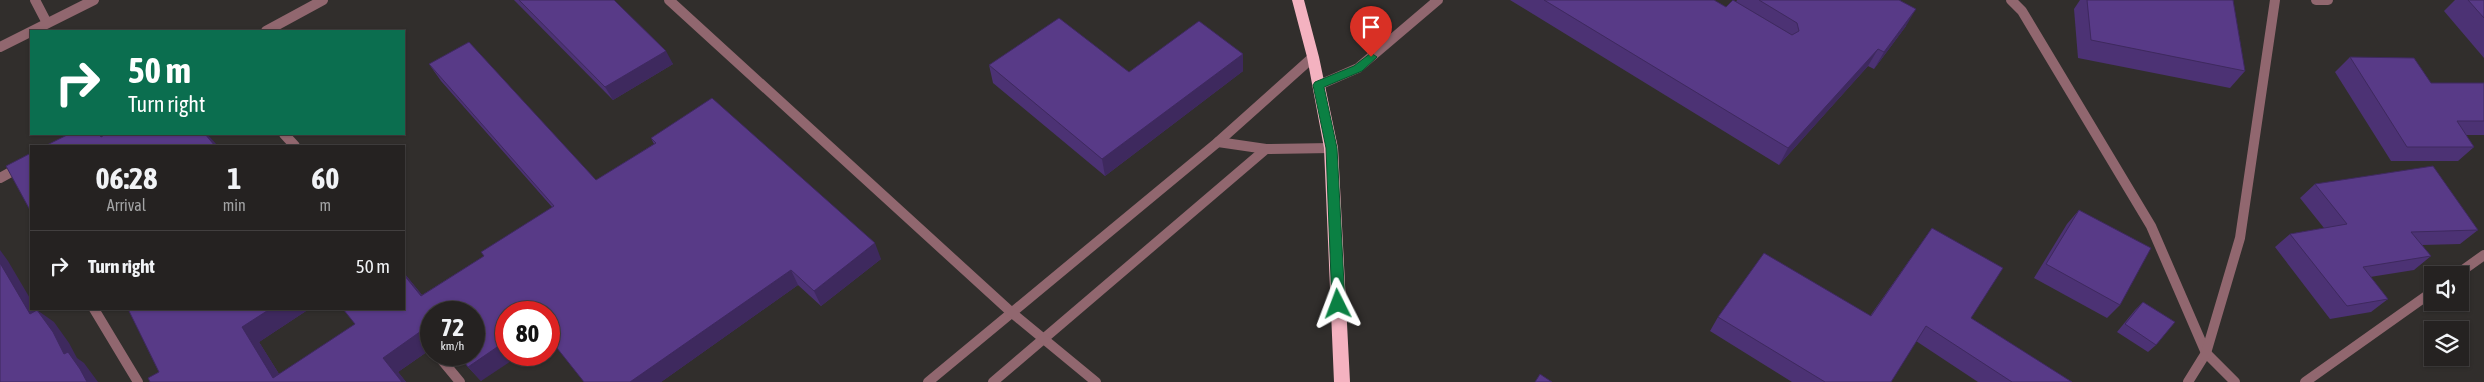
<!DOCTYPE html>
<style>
:root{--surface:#252221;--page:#2d2a2a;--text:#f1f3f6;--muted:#a3a4a5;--line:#423f3f}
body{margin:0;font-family:"Asap Condensed",sans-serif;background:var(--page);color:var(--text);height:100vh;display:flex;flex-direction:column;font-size:19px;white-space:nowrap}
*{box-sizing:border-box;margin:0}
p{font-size:16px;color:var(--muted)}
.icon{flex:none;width:28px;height:28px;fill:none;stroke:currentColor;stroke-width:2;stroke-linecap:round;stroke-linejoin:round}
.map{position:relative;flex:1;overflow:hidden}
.panel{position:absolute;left:30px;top:145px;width:375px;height:165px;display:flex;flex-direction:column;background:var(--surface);border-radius:0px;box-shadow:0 1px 4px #0004,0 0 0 1px var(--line)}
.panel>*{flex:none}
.top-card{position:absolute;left:30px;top:30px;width:375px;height:105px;border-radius:0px;box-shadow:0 1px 4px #0004,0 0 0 1px var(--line);background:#0b6e4f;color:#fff;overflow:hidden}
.tools{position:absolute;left:2424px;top:266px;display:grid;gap:10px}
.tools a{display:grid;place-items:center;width:45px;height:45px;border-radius:0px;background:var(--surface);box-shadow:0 1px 4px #0004,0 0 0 1px var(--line);font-size:25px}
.speed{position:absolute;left:420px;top:301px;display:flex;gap:10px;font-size:25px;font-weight:700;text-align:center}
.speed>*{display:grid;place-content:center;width:65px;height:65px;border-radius:50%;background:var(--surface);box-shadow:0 1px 4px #0004,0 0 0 1px var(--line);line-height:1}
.speed small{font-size:12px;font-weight:400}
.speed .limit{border:8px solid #d22;background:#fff;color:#111}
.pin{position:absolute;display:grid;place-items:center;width:42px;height:42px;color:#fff;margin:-51px -21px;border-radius:50% 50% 50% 0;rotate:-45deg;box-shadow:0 0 5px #0007}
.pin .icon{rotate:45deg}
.me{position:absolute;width:55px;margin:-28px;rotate:357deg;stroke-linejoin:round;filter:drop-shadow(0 0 4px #0008)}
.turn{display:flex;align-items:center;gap:18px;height:105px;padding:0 15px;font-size:22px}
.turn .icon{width:65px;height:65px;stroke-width:2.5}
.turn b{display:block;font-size:35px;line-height:42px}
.eta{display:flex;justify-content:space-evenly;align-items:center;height:85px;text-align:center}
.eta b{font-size:30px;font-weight:700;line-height:35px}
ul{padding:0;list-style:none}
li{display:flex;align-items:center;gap:15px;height:70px;padding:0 15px;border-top:1px solid var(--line)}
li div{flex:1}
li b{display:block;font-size:19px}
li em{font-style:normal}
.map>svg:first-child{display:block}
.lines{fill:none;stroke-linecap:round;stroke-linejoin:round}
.service{stroke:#91676f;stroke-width:10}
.minor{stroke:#91676f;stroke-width:10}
.tertiary{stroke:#91676f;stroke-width:10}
.trunk{fill:#f4b2c0;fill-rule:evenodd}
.wall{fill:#4c3274}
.shaded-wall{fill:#3e295e}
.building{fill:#583a87;stroke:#3e295e}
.route{fill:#0b8043;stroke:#07532c}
</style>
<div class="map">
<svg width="2484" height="382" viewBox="0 0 2484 382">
<rect width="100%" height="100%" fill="#312e2c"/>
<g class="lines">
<g class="service">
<path d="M35 0 47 23"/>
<path d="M0 47 94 0"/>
</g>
<g class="minor">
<path d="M2011 0 2022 11 2151 226 2206 353"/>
<path d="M2316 0H2328"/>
<path d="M1319 85 1358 68 1438 0"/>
<path d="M284 134 295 146"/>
<path d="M1218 142 1266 149"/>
<path d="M2456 275 2484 255"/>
<path d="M94 309 138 382"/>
<path d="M441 359 460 382"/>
<path d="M928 382 1218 142 1313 57"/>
<path d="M993 382 1266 149 1331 148"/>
<path d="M2305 382 2432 292"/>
</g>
<g class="tertiary">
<path d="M669 0 1011 312 1096 382"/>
<path d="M266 31 323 0"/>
<path d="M0 178 31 161"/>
<path d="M2206 353 2235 382"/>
<path d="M2188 382 2206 353 2240 238 2275 0"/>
</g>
<path class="trunk" d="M1292 0H1304L1319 57 1338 148 1350 382H1334L1324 148 1307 57Z"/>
</g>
<g class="wall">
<path d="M514 0H614L673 64 613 100Z"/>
<path d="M1510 0H1714L1726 7 1736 2 1737 0H1901L1900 1 1906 26 1874 69 1868 66 1779 165Z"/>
<path d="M2080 0H2233L2245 71 2230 88 2078 58 2074 9Z"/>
<path d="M2455 0H2484V58L2444 11Z"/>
<path d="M1243 54V71L1105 176 993 83 989 65 1129 72Z"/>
<path d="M2350 57 2431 83H2484V135H2466L2474 147 2458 161H2391L2335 72Z"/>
<path d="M429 64 596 180 654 144 651 138 881 259 821 306 798 285 661 382H584L549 312 481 381 468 367 431 312V349L398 372 406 382H150L159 372 128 309H309L259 342 279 374 404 309V273L422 295 484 256 552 207 441 81Z"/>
<path d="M2315 184 2478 230 2460 244 2422 245 2431 256 2414 270 2370 277 2388 299 2371 312 2330 319 2275 247 2290 234 2324 228 2300 198Z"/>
<path d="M2079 210 2120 305 2107 318 2034 278 2067 224Z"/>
<path d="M1932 228 1971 318 2072 382H1978L1916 341 1891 382H1792L1710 331 1718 317 1870 316Z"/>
<path d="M2143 302 2156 345 2148 352 2117 332 2135 310Z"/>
</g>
<g class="shaded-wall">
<path d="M1916 9 1906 26 1874 69 1884 52Z"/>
<path d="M1878 49 1868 66 1779 165 1788 148Z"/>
<path d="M666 51 673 64 613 100 605 87Z"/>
<path d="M1243 54V71L1105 176 1102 159Z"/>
<path d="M205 134H207L218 146H215Z"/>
<path d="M875 243 881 259 821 306 814 291Z"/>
<path d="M0 250 8 261 31 300V309H36L37 310 54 322 69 343 77 358 84 363 98 382H87L30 314 0 263Z"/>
<path d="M791 270 798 285 661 382H630Z"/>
<path d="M404 273 435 311 421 296 404 275Z"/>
<path d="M270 309H309L259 342 284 382 273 378 242 327Z"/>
<path d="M431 324V349L398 372 406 382H402L383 358Z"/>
<path d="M506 341V355H520L481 381 468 367Z"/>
</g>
<g class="building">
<path d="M519 0H614L666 51 605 87Z"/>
<path d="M1544 0H1714L1726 7 1733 0 1792 35 1799 31 1797 23 1759 0H1899L1916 9 1884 52 1878 49 1788 148Z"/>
<path d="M2087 0H2233L2245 71 2091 40Z"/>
<path d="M2468 0H2484V18Z"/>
<path d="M1059 18 1129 72 1199 21 1243 54 1102 159 989 65Z"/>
<path d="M469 42 596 180 656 143 651 138 712 98 875 243 814 291 791 270 630 382H584L549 338V312H506V341L468 367 459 355H474V312H431V324L383 358 402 382H150L148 378 159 372 128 309H270L242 327 273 378 355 324 343 309H404V275L421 296 484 256 481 252 554 206 429 64Z"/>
<path d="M2350 57 2414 58 2431 83H2484V121H2457L2474 147H2407Z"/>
<path d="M69 134H99L101 137 106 134H205L215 146H45Z"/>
<path d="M31 153V212L6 166Z"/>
<path d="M2433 166 2478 230 2411 232 2431 256 2363 267 2388 299 2347 306 2290 234 2347 224 2315 184Z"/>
<path d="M2079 210 2151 248 2120 305 2046 264Z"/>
<path d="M1932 228 2003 268 1971 318 2072 382H2012L1926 326 1891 382H1825L1718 317 1764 253 1871 316Z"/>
<path d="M0 263 30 314 37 310 53 332 64 354 68 352 80 369 87 382H0Z"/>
<path d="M2143 302 2175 322 2156 345 2125 324Z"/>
<path d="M1540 374 1552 382H1535Z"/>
</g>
<path class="route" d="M1371 53 1377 57 1362 71 1324 87 1337 148 1345 304 1338 309 1332 304 1326 148 1313 85 1315 82 1354 66Z"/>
</svg>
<div class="tools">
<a><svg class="icon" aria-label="sound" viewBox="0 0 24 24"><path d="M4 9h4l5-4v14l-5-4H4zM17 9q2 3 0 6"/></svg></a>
<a><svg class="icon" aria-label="layers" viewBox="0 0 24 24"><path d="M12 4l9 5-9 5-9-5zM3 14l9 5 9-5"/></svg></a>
</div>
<div class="speed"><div>72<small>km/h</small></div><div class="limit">80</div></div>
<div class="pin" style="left:1371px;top:57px;background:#d93025"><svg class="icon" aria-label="arrive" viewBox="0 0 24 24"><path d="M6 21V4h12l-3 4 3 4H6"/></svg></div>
<svg class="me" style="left:1338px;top:304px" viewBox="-20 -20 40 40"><path d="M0-17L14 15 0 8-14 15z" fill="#0b8043" stroke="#fff" stroke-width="4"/></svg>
<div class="top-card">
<div class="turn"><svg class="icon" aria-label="right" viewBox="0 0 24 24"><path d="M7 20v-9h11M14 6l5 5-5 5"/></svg><div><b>50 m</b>Turn right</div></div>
</div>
<section class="panel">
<div class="eta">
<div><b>06:28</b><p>Arrival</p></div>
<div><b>1</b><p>min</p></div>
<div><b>60</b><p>m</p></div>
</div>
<ul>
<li><svg class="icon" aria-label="right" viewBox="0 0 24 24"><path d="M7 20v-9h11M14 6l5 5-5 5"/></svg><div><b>Turn right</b></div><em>50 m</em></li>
</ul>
</section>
</div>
